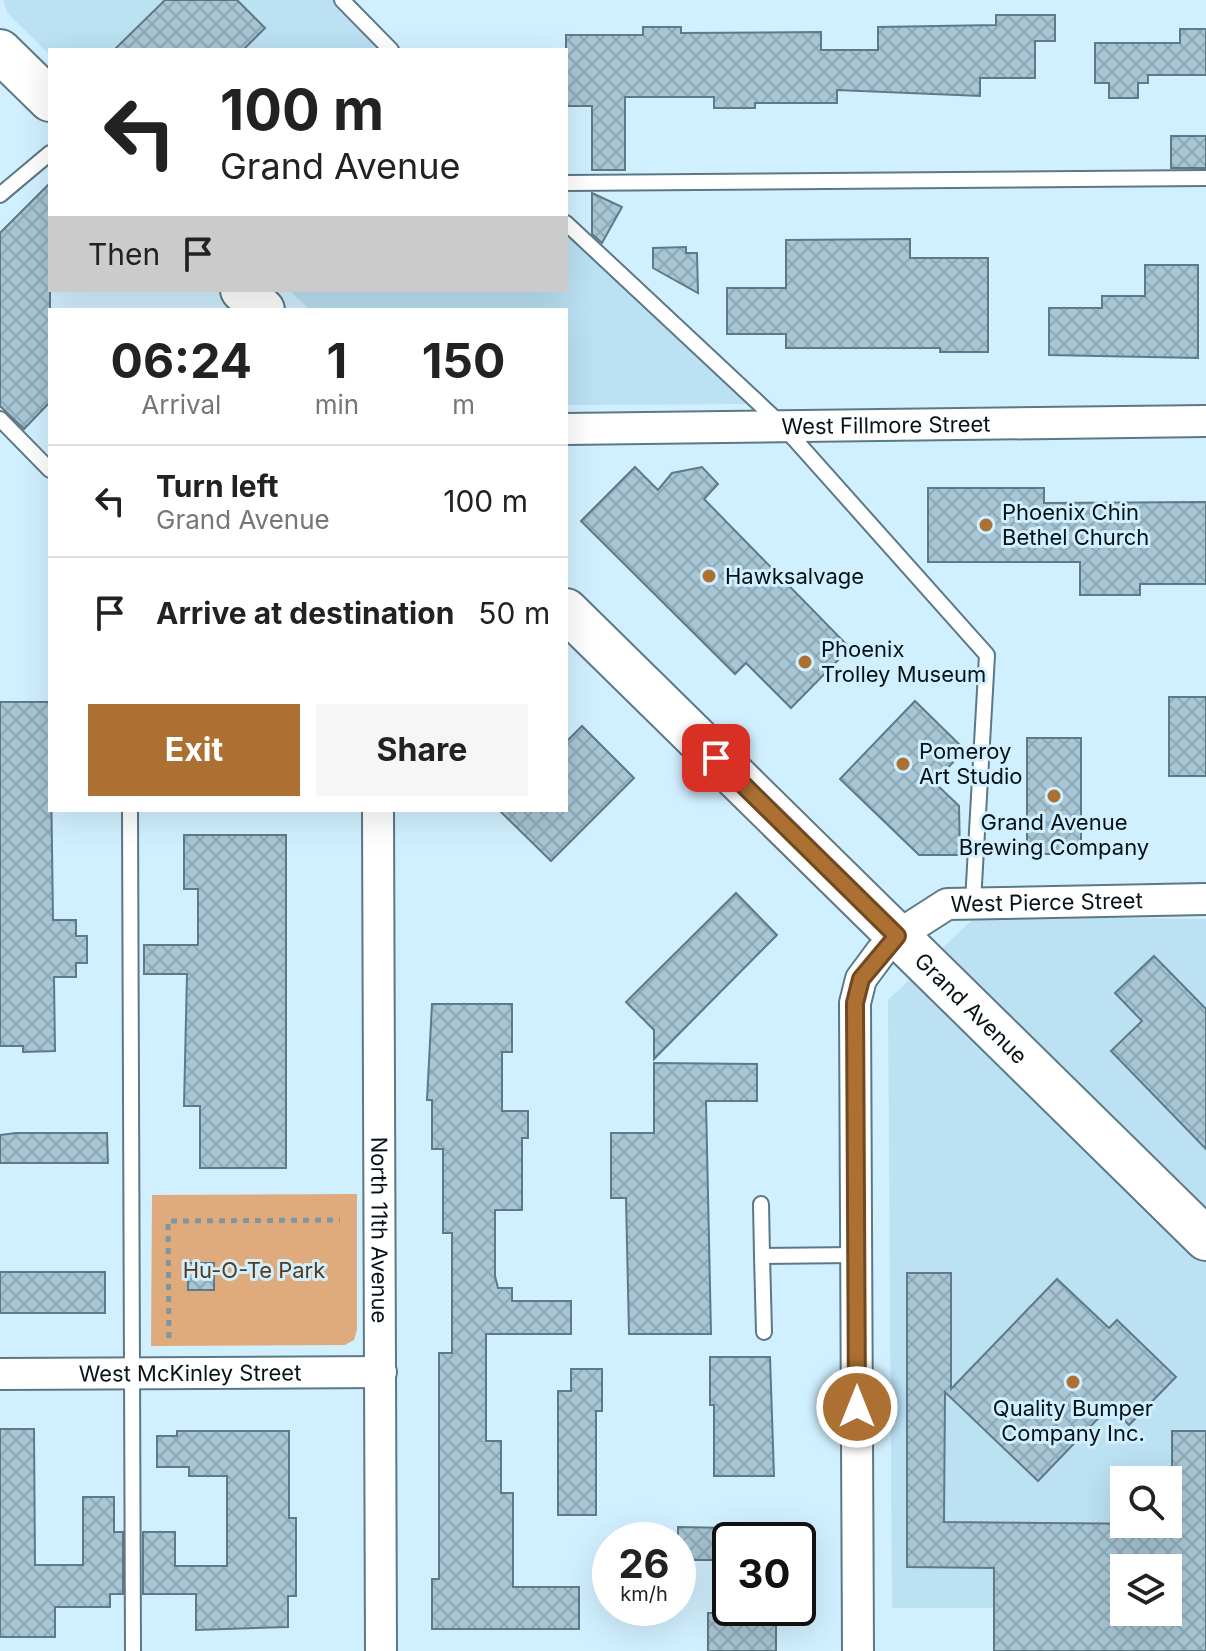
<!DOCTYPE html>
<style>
:root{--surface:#fff;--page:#f6f6f6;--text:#222;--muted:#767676;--line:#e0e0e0;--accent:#ac7033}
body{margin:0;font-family:Inter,sans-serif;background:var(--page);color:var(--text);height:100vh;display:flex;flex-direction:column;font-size:30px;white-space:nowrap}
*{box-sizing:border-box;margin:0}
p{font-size:26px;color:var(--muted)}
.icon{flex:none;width:44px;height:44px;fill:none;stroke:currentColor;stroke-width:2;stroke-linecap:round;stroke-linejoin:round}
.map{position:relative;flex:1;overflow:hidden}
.details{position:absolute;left:48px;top:308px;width:520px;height:504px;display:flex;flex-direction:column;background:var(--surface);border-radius:0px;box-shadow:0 8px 32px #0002}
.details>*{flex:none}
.top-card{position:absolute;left:48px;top:48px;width:520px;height:244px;border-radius:0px;box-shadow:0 8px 32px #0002;background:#fff;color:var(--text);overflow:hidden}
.controls{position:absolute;left:1110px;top:1466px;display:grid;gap:16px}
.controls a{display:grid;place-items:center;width:72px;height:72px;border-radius:0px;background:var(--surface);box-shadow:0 8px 32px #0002;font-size:40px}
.speed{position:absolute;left:592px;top:1522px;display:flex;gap:16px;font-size:40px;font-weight:700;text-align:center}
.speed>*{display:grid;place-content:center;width:104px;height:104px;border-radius:50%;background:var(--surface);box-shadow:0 8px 32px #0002;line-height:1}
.speed small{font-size:20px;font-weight:400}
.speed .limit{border:4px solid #111;border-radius:12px;background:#fff;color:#111}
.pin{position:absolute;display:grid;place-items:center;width:68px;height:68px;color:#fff;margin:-34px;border-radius:16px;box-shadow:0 4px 12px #0006}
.me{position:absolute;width:88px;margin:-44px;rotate:0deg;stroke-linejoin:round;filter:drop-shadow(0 0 6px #0008)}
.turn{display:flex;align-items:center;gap:28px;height:168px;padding:0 40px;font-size:36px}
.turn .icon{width:104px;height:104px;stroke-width:2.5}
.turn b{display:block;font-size:56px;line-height:68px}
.then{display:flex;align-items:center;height:76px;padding:0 40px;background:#0003;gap:16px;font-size:30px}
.eta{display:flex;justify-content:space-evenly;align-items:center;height:136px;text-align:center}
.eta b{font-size:48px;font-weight:700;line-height:56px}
.button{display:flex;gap:16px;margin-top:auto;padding:16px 40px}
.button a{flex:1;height:92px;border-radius:0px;background:var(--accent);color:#fff;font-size:32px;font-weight:700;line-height:92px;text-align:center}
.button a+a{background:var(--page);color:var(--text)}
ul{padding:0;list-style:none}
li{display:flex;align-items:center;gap:24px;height:112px;padding:0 40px;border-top:2px solid var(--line)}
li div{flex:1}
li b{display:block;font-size:30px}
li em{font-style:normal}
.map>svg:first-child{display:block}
.built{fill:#bbe1f3;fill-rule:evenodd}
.green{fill:#e0ab7c}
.building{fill:url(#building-cross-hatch);stroke:#5e7a87;stroke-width:2;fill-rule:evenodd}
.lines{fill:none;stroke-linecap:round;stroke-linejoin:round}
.lane-casing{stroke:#5c7885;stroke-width:18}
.street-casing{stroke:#5c7885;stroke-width:34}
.secondary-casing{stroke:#5c7885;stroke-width:46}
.path{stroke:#7f96a1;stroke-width:5;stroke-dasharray:6 6;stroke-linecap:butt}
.lane{stroke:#fff;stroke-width:14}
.street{stroke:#fff;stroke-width:30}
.secondary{stroke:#fff;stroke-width:42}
.route-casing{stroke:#704921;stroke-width:20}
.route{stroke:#ac7033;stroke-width:14}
.poi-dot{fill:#ac7033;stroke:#d1f0ff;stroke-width:3}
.labels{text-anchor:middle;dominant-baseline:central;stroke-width:6;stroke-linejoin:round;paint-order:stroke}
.street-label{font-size:22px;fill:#071217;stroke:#d1f0ff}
.poi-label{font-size:22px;fill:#071217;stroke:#d1f0ff;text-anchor:start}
.park-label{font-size:22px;fill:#59391a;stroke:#d1f0ff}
</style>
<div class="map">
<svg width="1206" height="1651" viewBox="0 0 1206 1651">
<defs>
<pattern id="building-cross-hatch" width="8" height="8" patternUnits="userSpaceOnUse" patternTransform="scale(2)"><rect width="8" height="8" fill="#a7c5d4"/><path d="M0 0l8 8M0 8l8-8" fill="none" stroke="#8ea8b5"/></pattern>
</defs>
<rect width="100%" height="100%" fill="#d1f0ff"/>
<g class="built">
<path d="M3 0H342L391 50H50V55L8 14Z"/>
<path d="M566 223 759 404 566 405V310H310L289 290H566Z"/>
<path d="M976 916 1206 919V1608L1168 1568H1124V1608H892L888 1000ZM1124 1480H1168V1524H1124Z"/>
</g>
<path class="green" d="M357 1194V1330L354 1340 345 1345 151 1346 152 1195Z"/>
<g class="building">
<path d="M165 0H237L265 28 243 50H114Z"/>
<path d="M996 15H1055V41H1035V78H980V96L837 90V103H755V108H714V97H625V170H592V106H566V35H643V27H681V33L821 32V50H878V27L996 25Z"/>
<path d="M1180 29H1206V75H1148V83H1138V98H1109V83H1095V43H1180Z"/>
<rect x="1171" y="136" width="35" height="32"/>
<path d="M50 183V402L24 429 0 406V233Z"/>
<path d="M592 193 622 207 602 243 592 234Z"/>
<path d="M910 239V258H988V352H940V348H786V334H727V288H786V240Z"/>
<path d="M686 247V253H697L698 293 653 268V248Z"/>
<path d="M1145 265H1198V358L1049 355V308H1102V296H1145Z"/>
<path d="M635 467 658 490 672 473 702 467 718 484 704 499 850 648 791 708 746 663 735 674 581 521Z"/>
<path d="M928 488H1044V503L1206 502V584H1140V595H1080V562H928Z"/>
<rect x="1169" y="697" width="37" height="79"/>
<path d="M915 701 965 750 934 782 959 806 960 855H919L840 779Z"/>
<path d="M0 702H50L53 920H76V936H87V963H76V977H54L55 1051 23 1052V1046H0Z"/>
<path d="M582 726 634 778 551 861 499 810H566V742Z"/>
<rect x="1027" y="738" width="54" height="116"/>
<path d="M184 835H286V1168H200V1106H184L187 974H144V945H198V889H184Z"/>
<path d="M736 893 777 935 654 1059V1030L626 1002Z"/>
<path d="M1154 956 1206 1009V1149L1111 1051 1142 1021 1115 993Z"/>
<path d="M432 1004H512V1052H502V1111H528V1138H522V1210H495V1276L498 1288H512V1301H571V1334H486V1441H501V1493H513V1587H579V1629H432V1579H439V1353H452V1233H443V1149H432V1100H427Z"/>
<path d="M654 1063 757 1064V1101H706L711 1334H629L626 1198H611V1133H654Z"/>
<path d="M16 1133H107L108 1163H0V1135Z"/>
<rect x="188" y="1263" width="26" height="27"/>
<rect x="0" y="1272" width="105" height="41"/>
<path d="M907 1273H951V1389L1057 1279 1109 1328 1117 1320 1176 1377 1129 1425 1110 1406 1038 1481 945 1392 944 1522 1168 1524 1172 1522V1431H1206V1651H994V1568L907 1567ZM1124 1568H1168V1612H1124Z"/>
<path d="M710 1357H770L774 1476H714V1405H710Z"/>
<path d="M571 1369H602V1411H596V1515H558V1391H571Z"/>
<path d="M0 1429H34L35 1565H83V1497H114V1532H123V1594H110V1607H55V1637H0Z"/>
<path d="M177 1431H289V1518H296V1596H288V1627L196 1630V1594H143V1532H175V1566H227V1476H189V1467H157V1436H177Z"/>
<path d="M678 1527 730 1528V1560H678Z"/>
<path d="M727 1608H776V1651H708V1613H727Z"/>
</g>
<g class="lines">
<defs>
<g id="lane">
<path d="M342 0 391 50"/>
<path d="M566 183 1206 178"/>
<path d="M0 195 50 153"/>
<path d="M566 223 781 424 987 655 973 902"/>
<path d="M0 419 50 470"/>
<path d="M130 810 133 1651"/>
<path d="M761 1204 762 1256 856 1255"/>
<path d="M762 1256 764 1332"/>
</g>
<g id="street">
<path id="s1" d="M566 429 1206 421"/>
<path id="s2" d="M378 810 381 1651"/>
<path id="s3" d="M0 1374 381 1372"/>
<path id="s4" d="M858 1651 855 1003 861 979 881 952 897 936 947 904 1206 899"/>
</g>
<g id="secondary">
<path d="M0 51 50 100"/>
<path d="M242 290 263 310"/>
<path id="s5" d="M566 610 1206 1239"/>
</g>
</defs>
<use href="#lane" class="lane-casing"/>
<use href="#street" class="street-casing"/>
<use href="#secondary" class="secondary-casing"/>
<path class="path" d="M169 1338 168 1221 340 1220"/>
<use href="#lane" class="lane"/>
<use href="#street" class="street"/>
<use href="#secondary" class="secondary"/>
</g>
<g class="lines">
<defs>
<path id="route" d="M716 758 897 936 861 979 855 1003 857 1407"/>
</defs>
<use href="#route" class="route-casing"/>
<use href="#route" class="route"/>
</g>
<g class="poi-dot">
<circle cx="986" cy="525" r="8"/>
<circle cx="709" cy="576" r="8"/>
<circle cx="805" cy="662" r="8"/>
<circle cx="903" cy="764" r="8"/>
<circle cx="1054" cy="796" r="8"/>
<circle cx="1073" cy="1382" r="8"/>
</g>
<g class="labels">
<g class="street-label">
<text stroke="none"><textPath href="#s1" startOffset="320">West Fillmore Street</textPath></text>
<text stroke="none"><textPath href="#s4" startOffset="888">West Pierce Street</textPath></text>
<text stroke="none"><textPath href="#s5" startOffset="568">Grand Avenue</textPath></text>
<text stroke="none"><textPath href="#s2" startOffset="420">North 11th Avenue</textPath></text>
<text stroke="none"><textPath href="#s3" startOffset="190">West McKinley Street</textPath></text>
</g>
<g class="poi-label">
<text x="1002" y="512">Phoenix Chin<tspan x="1002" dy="25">Bethel Church</tspan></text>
<text x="725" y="576">Hawksalvage</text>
<text x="821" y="649">Phoenix<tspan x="821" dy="25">Trolley Museum</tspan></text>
<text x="919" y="751">Pomeroy<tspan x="919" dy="25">Art Studio</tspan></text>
<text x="1054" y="822" text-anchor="middle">Grand Avenue<tspan x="1054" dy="25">Brewing Company</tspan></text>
<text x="1073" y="1408" text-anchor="middle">Quality Bumper<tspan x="1073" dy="25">Company Inc.</tspan></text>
</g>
<g class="park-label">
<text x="254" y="1270">Hu-O-Te Park</text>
</g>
</g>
</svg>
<div class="controls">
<a><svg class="icon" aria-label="search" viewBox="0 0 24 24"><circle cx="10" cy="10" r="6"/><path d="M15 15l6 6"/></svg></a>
<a><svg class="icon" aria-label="layers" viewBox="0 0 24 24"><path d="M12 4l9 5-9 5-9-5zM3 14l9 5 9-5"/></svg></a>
</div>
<div class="speed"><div>26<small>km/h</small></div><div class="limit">30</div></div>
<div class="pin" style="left:716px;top:758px;background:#d93025"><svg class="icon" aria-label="arrive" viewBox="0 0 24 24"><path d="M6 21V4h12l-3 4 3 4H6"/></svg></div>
<svg class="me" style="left:857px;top:1407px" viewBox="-20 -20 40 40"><circle r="17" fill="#ac7033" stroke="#fff" stroke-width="3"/><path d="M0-11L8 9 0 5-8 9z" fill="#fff"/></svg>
<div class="top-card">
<div class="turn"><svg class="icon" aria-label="left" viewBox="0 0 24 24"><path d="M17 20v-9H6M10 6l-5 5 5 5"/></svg><div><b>100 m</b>Grand Avenue</div></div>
<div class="then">Then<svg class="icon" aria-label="arrive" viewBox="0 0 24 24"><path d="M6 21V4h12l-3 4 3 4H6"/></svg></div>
</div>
<section class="details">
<div class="eta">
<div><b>06:24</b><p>Arrival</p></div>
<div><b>1</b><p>min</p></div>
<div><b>150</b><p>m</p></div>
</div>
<ul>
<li><svg class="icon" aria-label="left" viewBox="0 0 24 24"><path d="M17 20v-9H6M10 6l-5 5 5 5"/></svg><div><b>Turn left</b><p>Grand Avenue</p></div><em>100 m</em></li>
<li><svg class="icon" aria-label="arrive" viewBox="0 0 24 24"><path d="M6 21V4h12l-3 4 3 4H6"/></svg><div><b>Arrive at destination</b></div><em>50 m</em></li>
</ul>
<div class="button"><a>Exit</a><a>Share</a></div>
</section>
</div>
